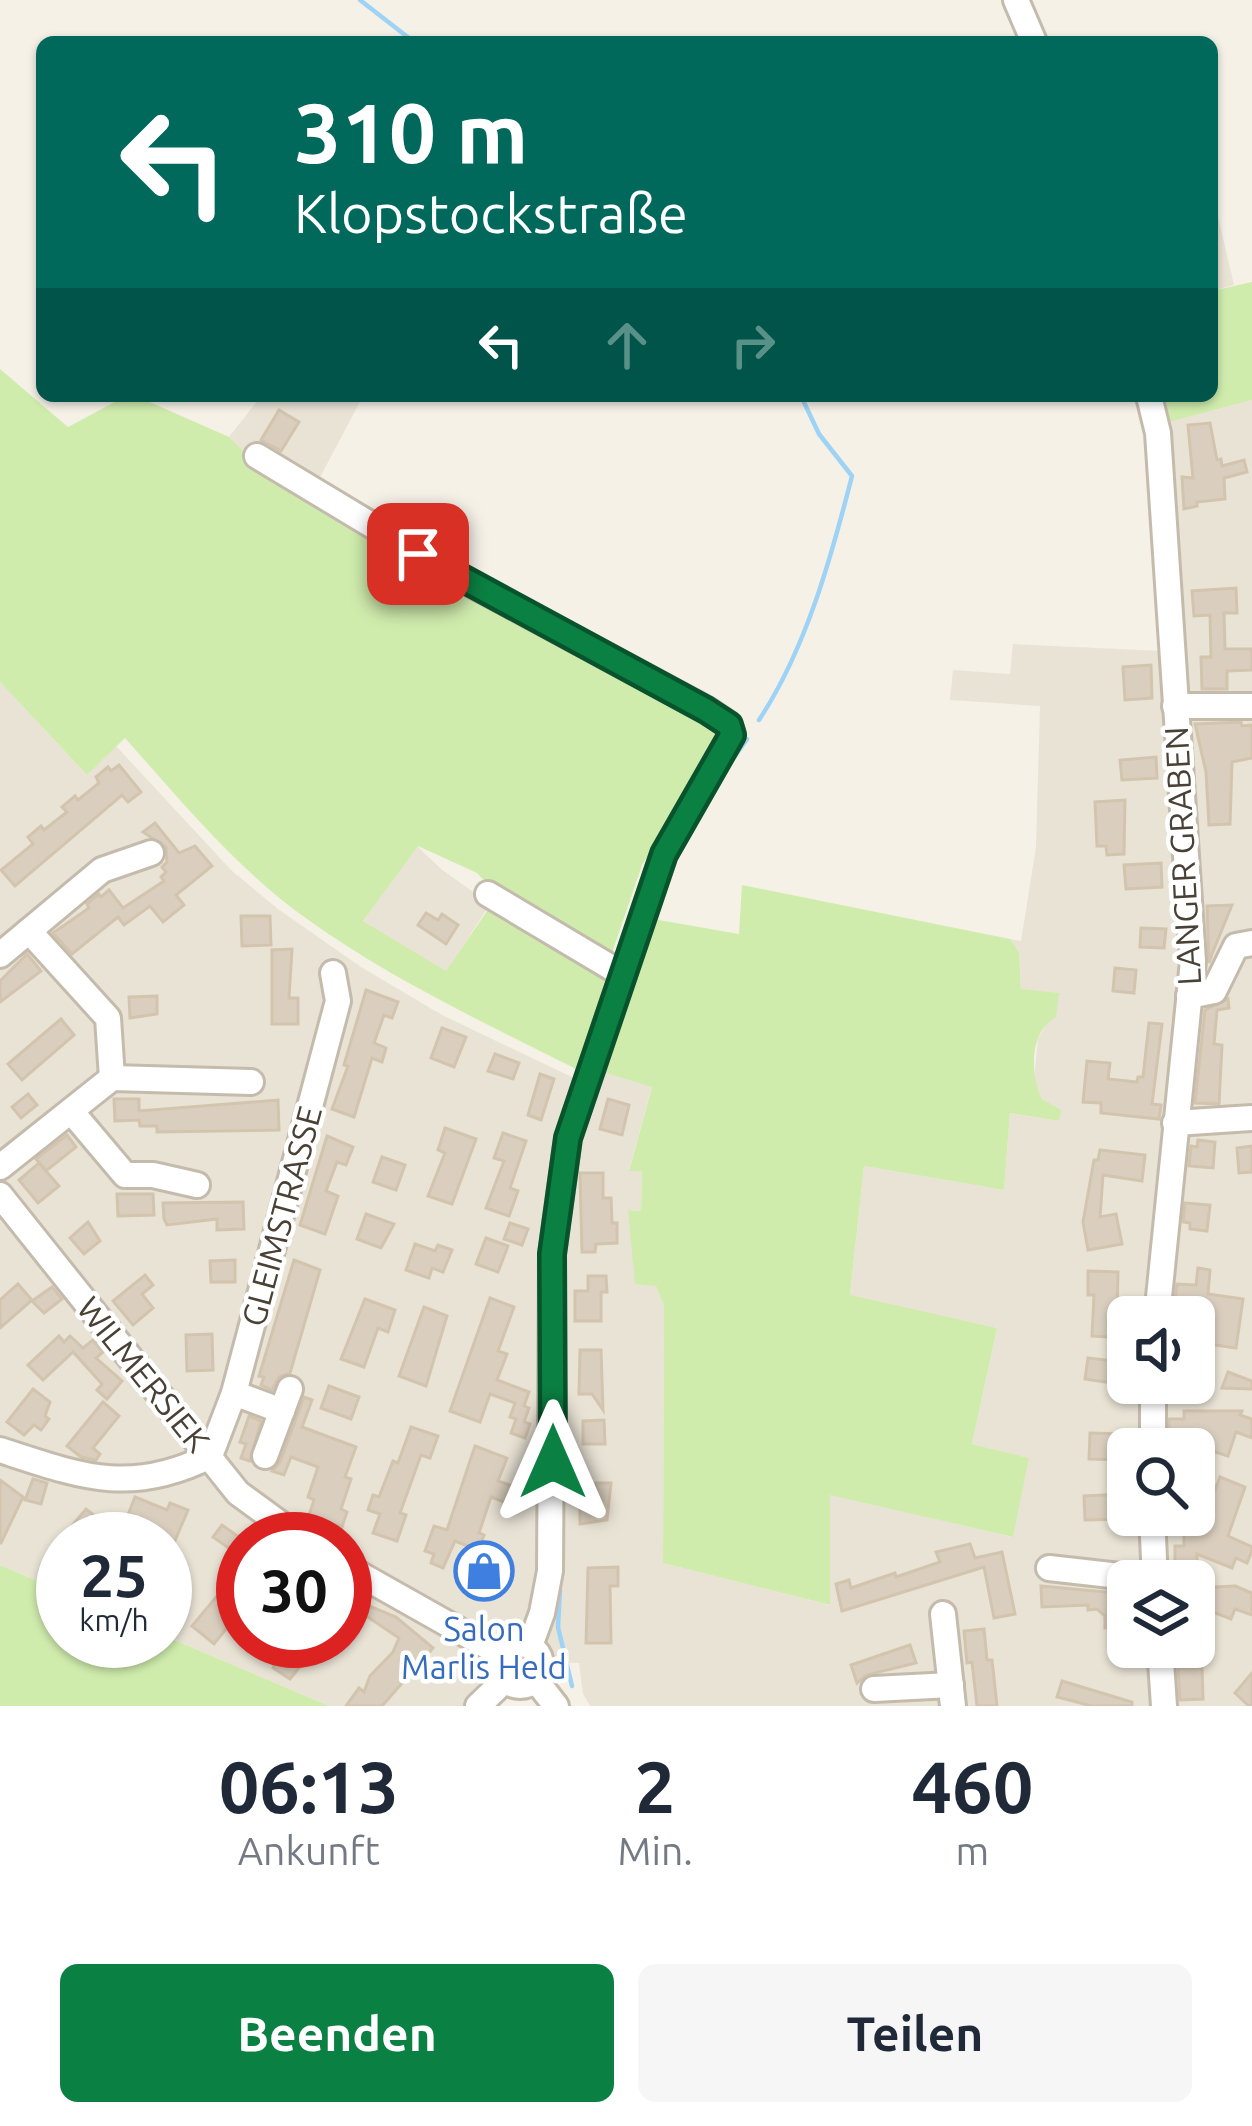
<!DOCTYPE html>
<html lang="de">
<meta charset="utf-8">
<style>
:root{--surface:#fff;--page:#f6f6f7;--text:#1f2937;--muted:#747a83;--accent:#0b8043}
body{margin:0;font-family:Ubuntu,sans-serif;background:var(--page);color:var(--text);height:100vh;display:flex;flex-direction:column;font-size:45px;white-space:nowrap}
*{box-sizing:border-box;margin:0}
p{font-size:39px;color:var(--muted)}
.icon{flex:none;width:66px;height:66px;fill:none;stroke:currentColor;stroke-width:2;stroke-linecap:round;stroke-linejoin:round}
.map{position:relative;height:1706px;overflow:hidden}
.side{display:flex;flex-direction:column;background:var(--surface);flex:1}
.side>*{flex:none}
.banner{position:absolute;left:36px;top:36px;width:1182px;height:366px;border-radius:18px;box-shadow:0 3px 9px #0004;background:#00695c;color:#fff;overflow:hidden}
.controls{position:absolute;left:1107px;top:1296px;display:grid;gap:24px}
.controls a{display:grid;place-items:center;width:108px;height:108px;border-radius:18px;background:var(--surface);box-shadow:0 3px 9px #0004;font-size:60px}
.speed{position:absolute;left:36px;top:1512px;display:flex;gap:24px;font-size:60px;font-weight:700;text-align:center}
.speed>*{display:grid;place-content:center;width:156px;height:156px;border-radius:50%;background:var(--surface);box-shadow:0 3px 9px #0004;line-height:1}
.speed small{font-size:30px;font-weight:400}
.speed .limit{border:18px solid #d22;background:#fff;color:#111}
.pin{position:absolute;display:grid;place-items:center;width:102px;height:102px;color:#fff;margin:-51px;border-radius:24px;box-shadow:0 6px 18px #0006}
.me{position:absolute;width:132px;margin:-66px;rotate:0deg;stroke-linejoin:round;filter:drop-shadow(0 0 9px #0008)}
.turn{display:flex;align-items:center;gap:42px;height:252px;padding:0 60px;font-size:54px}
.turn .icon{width:156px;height:156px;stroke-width:2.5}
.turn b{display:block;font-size:84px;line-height:102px}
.lanes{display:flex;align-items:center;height:114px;padding:0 60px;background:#0003;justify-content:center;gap:60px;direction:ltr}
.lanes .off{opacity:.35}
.eta{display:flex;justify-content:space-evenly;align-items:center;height:204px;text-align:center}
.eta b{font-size:72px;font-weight:700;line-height:84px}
.cta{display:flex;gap:24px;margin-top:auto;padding:24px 60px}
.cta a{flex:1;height:138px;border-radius:18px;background:var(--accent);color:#fff;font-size:48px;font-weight:700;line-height:138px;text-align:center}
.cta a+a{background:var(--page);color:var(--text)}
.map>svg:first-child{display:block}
.residential{fill:#e9e3d5;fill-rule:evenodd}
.green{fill:#d0ecad;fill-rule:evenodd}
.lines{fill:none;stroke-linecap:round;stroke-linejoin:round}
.stream{stroke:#9fd3f6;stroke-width:4.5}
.building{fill:#dacfbf;stroke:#d3c4ae;stroke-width:3}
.minor-casing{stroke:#c4bbac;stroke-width:30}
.minor{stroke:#fff;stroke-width:24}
.route-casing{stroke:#07532c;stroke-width:30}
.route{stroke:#0b8043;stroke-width:21}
.labels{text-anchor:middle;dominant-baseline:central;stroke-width:9;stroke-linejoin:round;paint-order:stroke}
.street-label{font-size:33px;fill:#494135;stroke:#fff}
.shop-label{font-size:33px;fill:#366cbe;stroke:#fff}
</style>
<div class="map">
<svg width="1252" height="1706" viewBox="0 0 1252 1706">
<rect width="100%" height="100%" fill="#f5f1e7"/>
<g class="residential">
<path d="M1212 191 1234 285 1212 291Z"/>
<path d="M261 396H363L308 500 269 476 229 437Z"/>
<path d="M1252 400V1706H590L583 1694 579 1663 518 1661 483 1706H329L165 1636V1539H63V1592L0 1565V682L87 775 116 746 232 871 278 909 361 967 442 1015 597 1089 603 1072 652 1086 629 1170 642 1171 641 1211 629 1210 664 1305 663 1563 829 1605V1494L1012 1537 1028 1458 972 1444 997 1328 850 1296 864 1166 1004 1190 1010 1113 1058 1121 1042 1099 1034 1078 1038 1039 1049 1020 1021 989 1019 952 1010 939 1021 941 1036 847 1040 706 950 700 953 670 1010 674 1013 644 1163 651 1166 423ZM1128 1317H1194V1383H1128ZM1128 1449H1194V1515H1128ZM243 1539H345V1641H243ZM1128 1581H1194V1647H1128Z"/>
<path d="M417 846 441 869 490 904 446 972 363 921Z"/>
</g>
<g class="green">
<path d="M1252 282V400L1166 423 1162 396H1212V291Z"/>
<path d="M0 369 68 427 126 396H136L229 437 269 476 722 730 718 745 642 865 613 950 580 1071C487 1024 392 980 307 919 238 870 181 801 125 738L87 775 0 682ZM418 846 477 873 498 895 446 971 363 921Z"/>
<path d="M742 885 1010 939 1019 952 1021 989 1059 993 1056 1017C1029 1033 1030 1073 1042 1099L1061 1110 1059 1121 1010 1113 1004 1190 864 1166 850 1295 997 1328 972 1444 1029 1458 1013 1537 830 1495V1605L663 1563 664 1305 656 1286 635 1284 628 1210 641 1211 642 1171H629L652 1087 603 1072 647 918 739 934Z"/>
<path d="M0 1565 63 1592V1641H165V1636L329 1706H0Z"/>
</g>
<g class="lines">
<g class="stream">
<path d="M360 0 414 42"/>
<path d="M759 720C806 649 831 558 852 476L819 434 801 396"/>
<path d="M726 769 747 739"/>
<path d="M560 1590 558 1627 572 1686"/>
</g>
</g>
<g class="building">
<path d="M279 410 299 422 281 451 261 440Z"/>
<path d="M1210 423 1217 460 1221 459 1222 466 1244 460 1247 472 1224 478 1225 499 1197 502V506L1184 509 1182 477 1193 478 1188 425Z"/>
<path d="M1236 588 1237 613H1224L1225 649H1252V670L1227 671V689H1202L1201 657H1211L1210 615 1194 616 1192 591Z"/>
<path d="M1151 665 1152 698 1125 700 1123 667Z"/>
<path d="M1241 722 1242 726 1252 725V758L1232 762 1230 824 1209 825 1206 772 1195 724Z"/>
<path d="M1156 757 1157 778 1122 780 1120 760Z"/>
<path d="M119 765 141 792 128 802 122 795 15 886 1 870 33 844 28 837 41 826 44 830 67 812 62 807 75 796 78 800 99 783 96 777 108 767 111 771Z"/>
<path d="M1125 800 1124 854 1107 855 1106 846H1097L1095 802Z"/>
<path d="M155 823 179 853 195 846 212 866 176 895 184 905 163 922 150 906 124 925 118 917 72 954 53 933 89 908 87 904 99 894 101 897 109 890 123 908 164 881 161 877 166 872 162 867 167 862 166 847 143 832Z"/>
<path d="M1161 863 1162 887 1126 889 1124 865Z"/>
<path d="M1232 905 1212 954 1209 963 1207 906Z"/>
<path d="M426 913 438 920 442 914 458 925 446 944 418 925Z"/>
<path d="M241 916H270L271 945 242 946Z"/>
<path d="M1141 928 1166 929 1164 948 1140 947Z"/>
<path d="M292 949 289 998H298V1024H272V950Z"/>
<path d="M27 954 41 971 0 1002V981Z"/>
<path d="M1115 968 1136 970 1134 993 1113 991Z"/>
<path d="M366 990 398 1002 392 1018 384 1015 374 1043 386 1048 382 1062 372 1058 354 1117 332 1109 348 1066 344 1065Z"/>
<path d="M157 996V1014L130 1018 129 997Z"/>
<path d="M1228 999 1229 1008 1217 1010 1214 1044 1222 1045 1219 1104 1195 1103 1205 1010Z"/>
<path d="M61 1019 74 1035 22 1080 8 1064Z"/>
<path d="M1149 1023 1162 1024 1152 1104 1161 1105 1159 1119 1101 1113V1103L1083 1102 1087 1061 1110 1063 1108 1079 1137 1082 1138 1077H1143Z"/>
<path d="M442 1028 466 1037 454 1067 431 1058Z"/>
<path d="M495 1054 519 1063 513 1079 488 1071Z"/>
<path d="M540 1074 554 1079 541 1120 528 1115Z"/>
<path d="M28 1094 37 1105 21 1118 12 1107Z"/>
<path d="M114 1099H139V1111L278 1100 279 1130 157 1132V1126H140L139 1120 115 1121Z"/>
<path d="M608 1099 629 1105 622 1135 600 1129Z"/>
<path d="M445 1128 476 1139 452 1204 428 1196 445 1153 438 1150Z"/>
<path d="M503 1133 526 1141 510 1188 518 1191 509 1216 486 1208 504 1161 494 1158Z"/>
<path d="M67 1135 76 1147 46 1171 36 1159Z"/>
<path d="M327 1136 353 1147 346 1165 337 1162 326 1191 338 1196 325 1234 300 1225Z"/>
<path d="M1198 1140 1215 1142 1213 1168 1189 1166 1191 1146 1197 1147Z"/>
<path d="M1252 1146V1172L1239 1173 1237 1148Z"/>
<path d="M1100 1150 1145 1155 1142 1181 1103 1175 1100 1217 1116 1214 1122 1244 1088 1250 1083 1222 1094 1160H1098Z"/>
<path d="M382 1157 405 1165 396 1190 373 1182Z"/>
<path d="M39 1163 59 1186 38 1203 19 1180Z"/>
<path d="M580 1173H603V1198H611L612 1223H617V1243L596 1244 595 1252H582Z"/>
<path d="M117 1194H153L154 1215 118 1216Z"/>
<path d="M243 1202 244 1229 217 1230V1219L167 1225 164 1219 163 1203Z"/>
<path d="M1185 1203 1210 1205 1207 1231 1190 1229V1223L1183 1222Z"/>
<path d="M366 1214 394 1224 381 1248 357 1239Z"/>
<path d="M88 1222 100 1241 84 1254 70 1238Z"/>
<path d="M510 1223 528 1229 522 1245 504 1239Z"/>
<path d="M486 1238 508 1246 498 1272 476 1264Z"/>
<path d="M415 1244 435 1251 438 1245 452 1250 443 1272 432 1268 429 1278 406 1270Z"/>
<path d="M235 1260V1282H211L210 1261Z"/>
<path d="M294 1260 320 1270 290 1373 279 1377 272 1390 261 1385 264 1377 259 1376Z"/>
<path d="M1198 1268 1210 1270 1208 1294 1243 1299 1236 1348 1194 1342V1317H1185L1183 1302H1175L1177 1284 1196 1285Z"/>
<path d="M1088 1271 1118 1272 1117 1317H1128L1127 1338 1092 1336 1094 1295H1088Z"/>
<path d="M145 1275 153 1285 142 1294 153 1308 133 1325 113 1301Z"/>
<path d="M588 1276H606L607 1292H601V1321H575V1291H588Z"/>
<path d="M18 1284 32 1300 0 1328V1300Z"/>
<path d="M52 1287 62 1299 44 1313 32 1301Z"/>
<path d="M490 1298 514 1307 498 1351 507 1354 497 1380 529 1392 524 1406 529 1408 524 1422 530 1424 525 1438 511 1433 516 1419 510 1417 515 1403 490 1394 480 1422 450 1411Z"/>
<path d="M365 1299 395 1310 388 1332 378 1328 364 1367 341 1359Z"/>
<path d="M424 1307 447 1316 426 1386 399 1376Z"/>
<path d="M212 1334 213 1370 187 1371 186 1335Z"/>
<path d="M59 1336 64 1342 70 1336 83 1348 93 1340 103 1352 96 1358 122 1381 107 1399 97 1390 102 1384 73 1352 43 1380 28 1365Z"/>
<path d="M580 1350H601L603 1410 592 1394H579Z"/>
<path d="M1088 1358 1122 1362 1119 1384 1085 1379Z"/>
<path d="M1228 1372 1252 1381V1389L1222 1388Z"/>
<path d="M329 1386 359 1397 351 1419 321 1408Z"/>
<path d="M33 1389 50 1402 45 1416 49 1419 41 1430 34 1425 24 1435 7 1422Z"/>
<path d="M304 1397 312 1400 302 1427 356 1447 345 1477 351 1479 341 1509 347 1512 342 1527 309 1515 314 1500 308 1497 318 1467 291 1457 284 1475 272 1471 280 1462Z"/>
<path d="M103 1402 119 1416 93 1448 100 1454 96 1460 81 1457 67 1446Z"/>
<path d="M1184 1411H1242L1240 1415 1252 1419V1438L1236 1432 1228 1456 1206 1449 1209 1440 1183 1441 1169 1436V1419H1184Z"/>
<path d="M249 1416 261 1421 250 1461 241 1458 246 1444 240 1442Z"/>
<path d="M604 1420 605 1444H583V1421Z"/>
<path d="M411 1427 438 1436 430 1458 421 1455 400 1513 406 1515 397 1541 373 1533 380 1514 368 1510 373 1495 379 1497 393 1461 398 1463Z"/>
<path d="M1090 1433 1123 1434 1122 1460 1089 1459Z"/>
<path d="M475 1446 507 1458 498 1481 518 1488 512 1505 491 1497 479 1533 484 1535 478 1550 455 1541 443 1568 431 1563 434 1554 425 1551 434 1526 447 1530Z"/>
<path d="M1220 1477 1245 1487 1228 1536 1252 1547V1551L1247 1563 1236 1558 1232 1568 1197 1554V1577H1180V1568H1175V1546H1184V1531H1207L1214 1510 1208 1508Z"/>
<path d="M33 1479 47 1483 41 1504 25 1500Z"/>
<path d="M0 1480 23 1497 1 1543H0Z"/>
<path d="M596 1483H611L607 1520 580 1524V1497H596Z"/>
<path d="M1125 1494 1126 1519 1085 1520 1084 1496Z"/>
<path d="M135 1497 167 1510 170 1503 188 1510 165 1564V1539L124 1525Z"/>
<path d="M86 1509 107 1526 92 1539H61Z"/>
<path d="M222 1525 243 1540V1558L213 1537Z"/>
<path d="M63 1543V1580L45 1565Z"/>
<path d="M481 1543 505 1552 492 1587 468 1578Z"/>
<path d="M970 1544 975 1558 1002 1552 1015 1614 994 1618 984 1567 842 1611 836 1584 849 1580 851 1588 895 1573 896 1577 940 1562 936 1552Z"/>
<path d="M243 1565V1608L214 1644 192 1626Z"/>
<path d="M618 1567V1586H610L611 1643H586L588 1568Z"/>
<path d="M1041 1586 1128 1594V1609H1119L1120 1627 1105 1628V1616L1097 1609 1088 1610V1605L1042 1607Z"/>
<path d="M1235 1586 1252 1593V1615L1235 1609 1231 1619 1194 1605V1588Z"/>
<path d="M352 1599 396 1617 433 1648 382 1706H346L359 1688 364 1692 370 1676 393 1652 399 1638 350 1605Z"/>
<path d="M984 1629 987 1660H992L997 1706H977L972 1662 967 1663 964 1631Z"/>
<path d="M291 1641H337L310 1654 290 1679 273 1668 279 1652 284 1655Z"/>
<path d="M910 1645 916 1663 866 1675 857 1683 851 1665Z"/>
<path d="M1178 1668H1202L1203 1699 1180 1700Z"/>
<path d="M1252 1673V1706H1249L1235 1693Z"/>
<path d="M1062 1681 1132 1702V1706H1092L1057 1697Z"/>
</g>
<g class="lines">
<defs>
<g id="minor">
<path d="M1016 0 1034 42"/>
<path d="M1149 396 1158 433 1193 961 1157 1317"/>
<path d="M257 456 451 573 707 710 729 725 732 735 664 854 568 1138 552 1254 550 1571 542 1613 530 1646"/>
<path d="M1175 706H1252"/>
<path d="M488 894 622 974"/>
<path d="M29 931 108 1018 112 1078"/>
<path d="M0 955 102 870 151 853"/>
<path d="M1189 996 1214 991 1236 946 1252 943"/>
<path d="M71 1111 125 1175H153L197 1185"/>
<path d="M1175 1123 1252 1118"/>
<path d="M0 1167 112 1078 251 1082"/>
<path d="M0 1195 238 1493 301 1539"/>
<path d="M234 1393 282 1411"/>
<path d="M1153 1449V1383"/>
<path d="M0 1450C80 1476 130 1496 210 1456"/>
<path d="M210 1456 234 1393 338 1001 333 973"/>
<path d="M265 1456 290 1389"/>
<path d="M1152 1515 1155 1581"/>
<path d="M345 1566 501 1654"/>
<path d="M1049 1568 1155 1580"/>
<path d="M943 1614 953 1706"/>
<circle cx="520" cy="1665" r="21"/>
<path d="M1160 1647 1164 1706"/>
<path d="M535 1679 556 1706"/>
<path d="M874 1689 951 1685"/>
<path d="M478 1706 505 1680"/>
</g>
</defs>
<use href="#minor" class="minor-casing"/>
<use href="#minor" class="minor"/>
</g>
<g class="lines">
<defs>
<path id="route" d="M418 554 706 710 729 725 732 735 664 854 568 1138 552 1254 553 1462"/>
</defs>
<use href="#route" class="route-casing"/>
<use href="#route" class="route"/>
</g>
<defs>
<symbol id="shop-ring" viewBox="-11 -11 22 22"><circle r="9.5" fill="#fff" stroke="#3f7fe0" stroke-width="1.5"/><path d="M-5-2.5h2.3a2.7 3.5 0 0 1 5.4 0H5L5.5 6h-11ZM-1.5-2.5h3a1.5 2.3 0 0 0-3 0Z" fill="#3f7fe0"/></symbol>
</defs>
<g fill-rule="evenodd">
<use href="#shop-ring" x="451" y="1538" width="66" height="66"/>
</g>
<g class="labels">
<g class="street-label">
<text transform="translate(1182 856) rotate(-93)">LANGER GRABEN</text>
<text transform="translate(281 1216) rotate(-75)">GLEIMSTRASSE</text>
<text transform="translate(144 1374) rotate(51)">WILMERSIEK</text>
</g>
<g class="shop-label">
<text x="484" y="1628">Salon<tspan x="484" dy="38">Marlis Held</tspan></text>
</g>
</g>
</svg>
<div class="controls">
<a><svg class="icon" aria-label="sound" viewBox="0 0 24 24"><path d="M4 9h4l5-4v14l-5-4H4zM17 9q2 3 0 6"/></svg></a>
<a><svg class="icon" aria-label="search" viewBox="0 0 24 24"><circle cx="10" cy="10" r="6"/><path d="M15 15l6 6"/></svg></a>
<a><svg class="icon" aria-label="layers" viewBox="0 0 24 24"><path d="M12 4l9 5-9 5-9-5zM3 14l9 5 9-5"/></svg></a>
</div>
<div class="speed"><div>25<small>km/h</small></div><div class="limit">30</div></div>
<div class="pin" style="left:418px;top:554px;background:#d93025"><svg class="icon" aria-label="arrive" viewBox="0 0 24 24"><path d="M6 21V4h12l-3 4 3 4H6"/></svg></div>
<svg class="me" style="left:553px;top:1462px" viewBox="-20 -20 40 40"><path d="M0-17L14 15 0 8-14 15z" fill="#0b8043" stroke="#fff" stroke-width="4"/></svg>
<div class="banner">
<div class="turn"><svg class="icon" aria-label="left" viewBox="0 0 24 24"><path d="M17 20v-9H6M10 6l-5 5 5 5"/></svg><div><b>310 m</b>Klopstockstraße</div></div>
<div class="lanes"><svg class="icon" aria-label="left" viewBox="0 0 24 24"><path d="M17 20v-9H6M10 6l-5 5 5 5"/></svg><svg class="icon off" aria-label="ahead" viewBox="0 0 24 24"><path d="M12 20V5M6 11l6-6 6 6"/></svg><svg class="icon off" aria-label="right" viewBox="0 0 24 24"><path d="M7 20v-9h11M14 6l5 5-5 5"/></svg></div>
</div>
</div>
<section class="side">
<div class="eta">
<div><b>06:13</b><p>Ankunft</p></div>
<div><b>2</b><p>Min.</p></div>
<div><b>460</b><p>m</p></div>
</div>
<div class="cta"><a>Beenden</a><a>Teilen</a></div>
</section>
